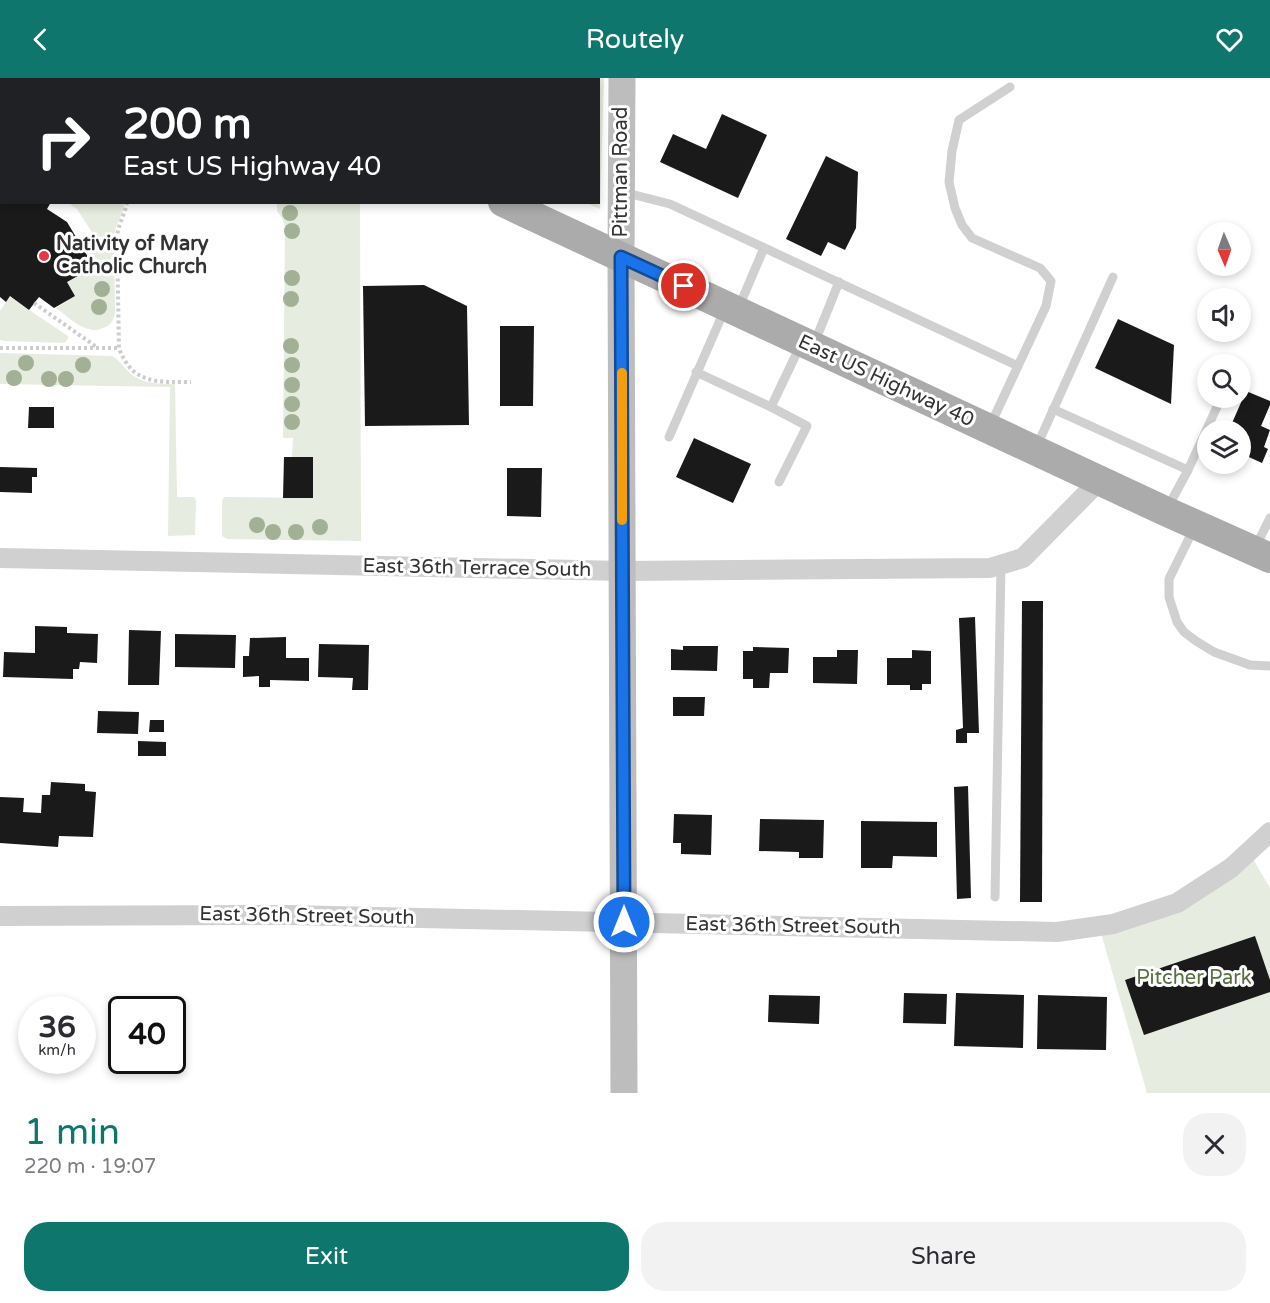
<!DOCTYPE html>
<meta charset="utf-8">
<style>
:root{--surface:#fff;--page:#f2f2f3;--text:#2b2b33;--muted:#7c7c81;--accent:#0f766e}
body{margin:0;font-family:"Varela Round",sans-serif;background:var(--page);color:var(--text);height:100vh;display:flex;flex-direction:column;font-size:22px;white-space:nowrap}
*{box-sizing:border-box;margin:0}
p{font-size:20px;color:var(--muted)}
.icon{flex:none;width:33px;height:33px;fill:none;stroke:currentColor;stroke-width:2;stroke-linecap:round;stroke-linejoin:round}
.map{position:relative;height:1015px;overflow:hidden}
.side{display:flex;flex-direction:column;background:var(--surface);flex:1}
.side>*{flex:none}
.top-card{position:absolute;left:0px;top:0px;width:600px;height:126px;box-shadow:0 3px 9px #0003;background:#202124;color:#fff;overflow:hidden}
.needle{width:39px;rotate:178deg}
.buttons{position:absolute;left:1197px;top:144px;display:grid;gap:12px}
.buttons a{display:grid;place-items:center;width:54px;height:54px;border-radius:50%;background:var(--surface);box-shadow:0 3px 9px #0003;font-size:30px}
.speed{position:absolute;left:18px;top:918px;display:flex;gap:12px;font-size:30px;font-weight:700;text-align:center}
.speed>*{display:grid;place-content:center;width:78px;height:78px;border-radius:50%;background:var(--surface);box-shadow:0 3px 9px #0003;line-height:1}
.speed small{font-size:15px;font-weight:400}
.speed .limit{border:3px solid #111;border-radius:9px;background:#fff;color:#111}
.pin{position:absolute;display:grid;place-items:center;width:51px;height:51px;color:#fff;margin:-26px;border:3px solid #fff;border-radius:50%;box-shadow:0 2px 6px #0007}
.me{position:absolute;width:66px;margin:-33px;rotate:0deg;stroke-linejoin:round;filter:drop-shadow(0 0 4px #0008)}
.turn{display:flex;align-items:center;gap:21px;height:126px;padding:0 24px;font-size:27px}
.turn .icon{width:78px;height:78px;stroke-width:2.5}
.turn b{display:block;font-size:42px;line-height:51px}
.round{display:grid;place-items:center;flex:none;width:63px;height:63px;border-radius:24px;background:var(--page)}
.overview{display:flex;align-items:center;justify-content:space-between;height:102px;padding:0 24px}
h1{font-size:36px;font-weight:600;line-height:45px;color:var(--accent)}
.primary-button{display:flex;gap:12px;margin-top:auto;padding:12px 24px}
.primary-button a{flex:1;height:69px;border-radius:24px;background:var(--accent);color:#fff;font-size:24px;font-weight:600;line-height:69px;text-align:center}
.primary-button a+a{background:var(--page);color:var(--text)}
header{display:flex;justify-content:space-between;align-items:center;height:78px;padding:0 24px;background:var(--accent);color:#fff;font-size:27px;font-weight:600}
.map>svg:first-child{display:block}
.green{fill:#e6ecdf}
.building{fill:#1a1a1a}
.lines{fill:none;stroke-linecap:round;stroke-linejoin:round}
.path{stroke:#cdcdcd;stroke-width:4;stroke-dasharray:3 3;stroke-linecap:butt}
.lane{stroke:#d0d0d0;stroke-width:9}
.street{stroke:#d0d0d0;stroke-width:20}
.secondary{stroke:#bdbdbd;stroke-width:27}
.primary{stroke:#ababab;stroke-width:30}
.tree{fill:#a2b095}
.route-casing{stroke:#114b97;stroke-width:15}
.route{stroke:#1a73e8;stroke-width:10}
.slow{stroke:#f59e0b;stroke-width:10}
.poi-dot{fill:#e63946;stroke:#fff;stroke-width:2}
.labels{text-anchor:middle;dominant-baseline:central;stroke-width:6;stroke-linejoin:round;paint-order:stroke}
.street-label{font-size:20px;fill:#333;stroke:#fff}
.poi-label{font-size:20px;font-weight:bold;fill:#333;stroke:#fff;text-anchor:start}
.park-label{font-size:20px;fill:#56703f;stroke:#fff}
</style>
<header><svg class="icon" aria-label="back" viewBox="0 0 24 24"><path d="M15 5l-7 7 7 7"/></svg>Routely<svg class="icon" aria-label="heart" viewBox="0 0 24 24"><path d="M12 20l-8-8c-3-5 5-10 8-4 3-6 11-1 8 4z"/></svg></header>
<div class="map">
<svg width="1270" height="1015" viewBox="0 0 1270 1015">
<rect width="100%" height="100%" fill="#fff"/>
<g class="green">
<path d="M318 0H604L600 131 587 125 598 124V2H321Z"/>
<path d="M68 125H124C124 136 115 146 114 159L115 236C113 243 110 248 103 250 86 258 69 239 56 230L75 218 67 204 94 189 81 167 95 159 77 131Z"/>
<path d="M277 125H360L361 463 227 461 222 458V423L224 419 313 420V379H292L293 360H283L285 149 283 142 277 133Z"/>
<path d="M10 218 29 232 68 258V260L65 265 5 263 0 262V233Z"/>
<path d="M0 275 112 278C119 282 121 286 126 291 139 306 157 306 175 306L177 419H194L196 422 195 457 168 458 170 309 0 306Z"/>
<path d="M1249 774 1270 810V1015H1147L1099 848 1177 825Z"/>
</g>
<g class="building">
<path d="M722 36 767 57 738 120 660 84 673 56 706 71Z"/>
<path d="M826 78 858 94 856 150 845 172 828 164 821 178 786 161Z"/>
<path d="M0 124H51L47 131 67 144 94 189 67 204 75 218 54 230 39 219 29 232 10 218 6 224 0 219Z"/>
<path d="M424 207 467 228 469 347 365 348 363 208Z"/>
<path d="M1118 241 1174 267 1171 326 1095 290Z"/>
<path d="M500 248H534L533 328H500Z"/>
<path d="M1246 313 1270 323V327L1261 348 1270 352 1264 369 1268 371 1262 385 1240 375V352H1229Z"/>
<path d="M29 329H54V350H28Z"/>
<path d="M694 360 751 386 733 425 676 399Z"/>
<path d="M284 379H313V420H283Z"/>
<path d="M0 389 37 390V399H32V415L0 414Z"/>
<path d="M507 390H542L541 439 507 438Z"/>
<path d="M1022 523H1043L1042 824H1020Z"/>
<path d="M975 539 979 655H967V665H956V652L963 650 959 540Z"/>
<path d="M35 548 67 549V555L98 556 97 585 80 584 79 591H73V601L3 599 4 574 35 575Z"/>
<path d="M129 552 161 553 159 607H128Z"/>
<path d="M175 556 236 557 235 590 175 589Z"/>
<path d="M286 559V580H309V603L270 602V609H259V598L243 599V578H249L250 560Z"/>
<path d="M319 566 369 567 368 612H352L353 600 318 599Z"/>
<path d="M683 568H718L717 593 671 592V571L683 572Z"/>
<path d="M753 569 789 570 788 595H770L769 610H753V601H743V573H753Z"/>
<path d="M837 572H858L857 606 813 605V579H837Z"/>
<path d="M912 572 931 573V606H922V612H910V607H887V580H912Z"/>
<path d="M673 619H705L704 638H673Z"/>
<path d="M98 633 139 634 138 656 97 655Z"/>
<path d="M150 642H164V654H149Z"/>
<path d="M138 663 166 664V678H138Z"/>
<path d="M51 704 85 706V713L96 714 93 759 59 758 58 769 0 765V719L24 720 23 734 41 735 42 717H50Z"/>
<path d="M968 708 971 820 957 821 954 709Z"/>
<path d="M674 736 712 737 711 777 681 776V765H673Z"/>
<path d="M760 741 824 742 823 780H799V774L759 773Z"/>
<path d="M861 743 937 744V779L893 778 892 790H861Z"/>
<path d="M1255 858 1270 902V914L1144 957 1125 902Z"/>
<path d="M904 915 947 916 946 946 903 945Z"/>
<path d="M956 915 1024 917 1023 970 954 968Z"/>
<path d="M769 917 820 918 819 946 768 944Z"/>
<path d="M1038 917 1107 919 1106 972 1037 971Z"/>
</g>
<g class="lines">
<g class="path">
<path d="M0 107H2"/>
<path d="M127 124C125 137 118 146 117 159L119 270C132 307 159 304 191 304"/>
<path d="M34 225 98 270"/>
<path d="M0 270H119"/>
</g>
<g class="lane">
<path d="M434 0 435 2"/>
<path d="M446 0 450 2"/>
<path d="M563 0V2"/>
<path d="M343 2V0"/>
<path d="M470 2 471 0"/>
<path d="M623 114 670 126 1018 288"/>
<path d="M738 231 764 170"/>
<path d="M814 266 839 204"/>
<path d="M696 294 771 329 801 266"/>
<path d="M771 329 807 348 779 404"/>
<path d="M1053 331 1188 392 1167 431"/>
<path d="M990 348 1046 228 1051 203 1040 190 972 160 962 147 955 130 949 104 952 73 959 42 1010 9"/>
<path d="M669 359 724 233"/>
<path d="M1036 370 1113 199"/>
<path d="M1188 392 1221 320"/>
<path d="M1194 450 1169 501V519L1177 544 1184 554 1196 563 1214 574 1250 587 1270 588"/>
<path d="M1255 470 1270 440"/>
<path d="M995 819 1001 487"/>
</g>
<g class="street">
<path d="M0 480 623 493 990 490 1023 480 1100 402"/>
<path d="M0 838 288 837 1057 854 1113 846 1177 825 1231 790 1270 754"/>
</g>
<path class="secondary" d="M622 0 621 179 624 1015"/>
<g class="primary">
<path d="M245 0 248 2"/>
<path d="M503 124 1165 433 1270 480"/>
</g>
</g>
<g class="tree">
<circle cx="290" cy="135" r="8"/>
<circle cx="292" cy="153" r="8"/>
<circle cx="292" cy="200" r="8"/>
<circle cx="102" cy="211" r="8"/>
<circle cx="291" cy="221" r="8"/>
<circle cx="99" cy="229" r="8"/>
<circle cx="291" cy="268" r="8"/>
<circle cx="26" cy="285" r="8"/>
<circle cx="83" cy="287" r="8"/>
<circle cx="292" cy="287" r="8"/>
<circle cx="14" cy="300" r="8"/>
<circle cx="49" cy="301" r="8"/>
<circle cx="66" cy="301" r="8"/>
<circle cx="292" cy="307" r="8"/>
<circle cx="292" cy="326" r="8"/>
<circle cx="292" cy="344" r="8"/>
<circle cx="257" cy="447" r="8"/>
<circle cx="320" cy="449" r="8"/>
<circle cx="273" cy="454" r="8"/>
<circle cx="296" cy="454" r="8"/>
</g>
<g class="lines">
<defs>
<path id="route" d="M624 844 621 179 684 208"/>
</defs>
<use href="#route" class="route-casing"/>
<use href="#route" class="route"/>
<path class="slow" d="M622 295V442"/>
</g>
<circle class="poi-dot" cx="44" cy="178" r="6"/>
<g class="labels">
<g class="street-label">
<text transform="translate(621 94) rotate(-90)">Pittman Road</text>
<text transform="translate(886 303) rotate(25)">East US Highway 40</text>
<text transform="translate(477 490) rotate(1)">East 36th Terrace South</text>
<text transform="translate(307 838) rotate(1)">East 36th Street South</text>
<text transform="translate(793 848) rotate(1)">East 36th Street South</text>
</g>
<g class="poi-label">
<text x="56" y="166">Nativity of Mary<tspan x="56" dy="23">Catholic Church</tspan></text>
</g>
<g class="park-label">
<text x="1194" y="900">Pitcher Park</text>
</g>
</g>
</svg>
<div class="buttons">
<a><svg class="needle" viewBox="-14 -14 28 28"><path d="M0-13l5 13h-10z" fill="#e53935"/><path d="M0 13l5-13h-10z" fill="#7c7c81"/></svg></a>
<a><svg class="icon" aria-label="sound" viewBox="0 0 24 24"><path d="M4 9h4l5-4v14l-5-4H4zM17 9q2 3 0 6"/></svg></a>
<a><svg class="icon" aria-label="search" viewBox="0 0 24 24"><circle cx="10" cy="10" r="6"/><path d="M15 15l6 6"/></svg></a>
<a><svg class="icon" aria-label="layers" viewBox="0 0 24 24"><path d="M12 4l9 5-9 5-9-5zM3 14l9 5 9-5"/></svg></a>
</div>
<div class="speed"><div>36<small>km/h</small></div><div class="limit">40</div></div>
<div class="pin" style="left:684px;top:208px;background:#d93025"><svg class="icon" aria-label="arrive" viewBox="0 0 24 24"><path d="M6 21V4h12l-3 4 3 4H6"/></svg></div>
<svg class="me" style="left:624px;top:844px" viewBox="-20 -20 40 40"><circle r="17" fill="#1a73e8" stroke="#fff" stroke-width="3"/><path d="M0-11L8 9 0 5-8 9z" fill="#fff"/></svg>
<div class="top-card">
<div class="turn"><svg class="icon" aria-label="right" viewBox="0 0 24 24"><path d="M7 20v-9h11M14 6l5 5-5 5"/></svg><div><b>200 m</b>East US Highway 40</div></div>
</div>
</div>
<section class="side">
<div class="overview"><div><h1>1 min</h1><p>220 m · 19:07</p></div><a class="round"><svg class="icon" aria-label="close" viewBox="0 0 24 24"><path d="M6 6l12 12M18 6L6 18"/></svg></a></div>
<div class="primary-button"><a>Exit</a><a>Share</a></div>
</section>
